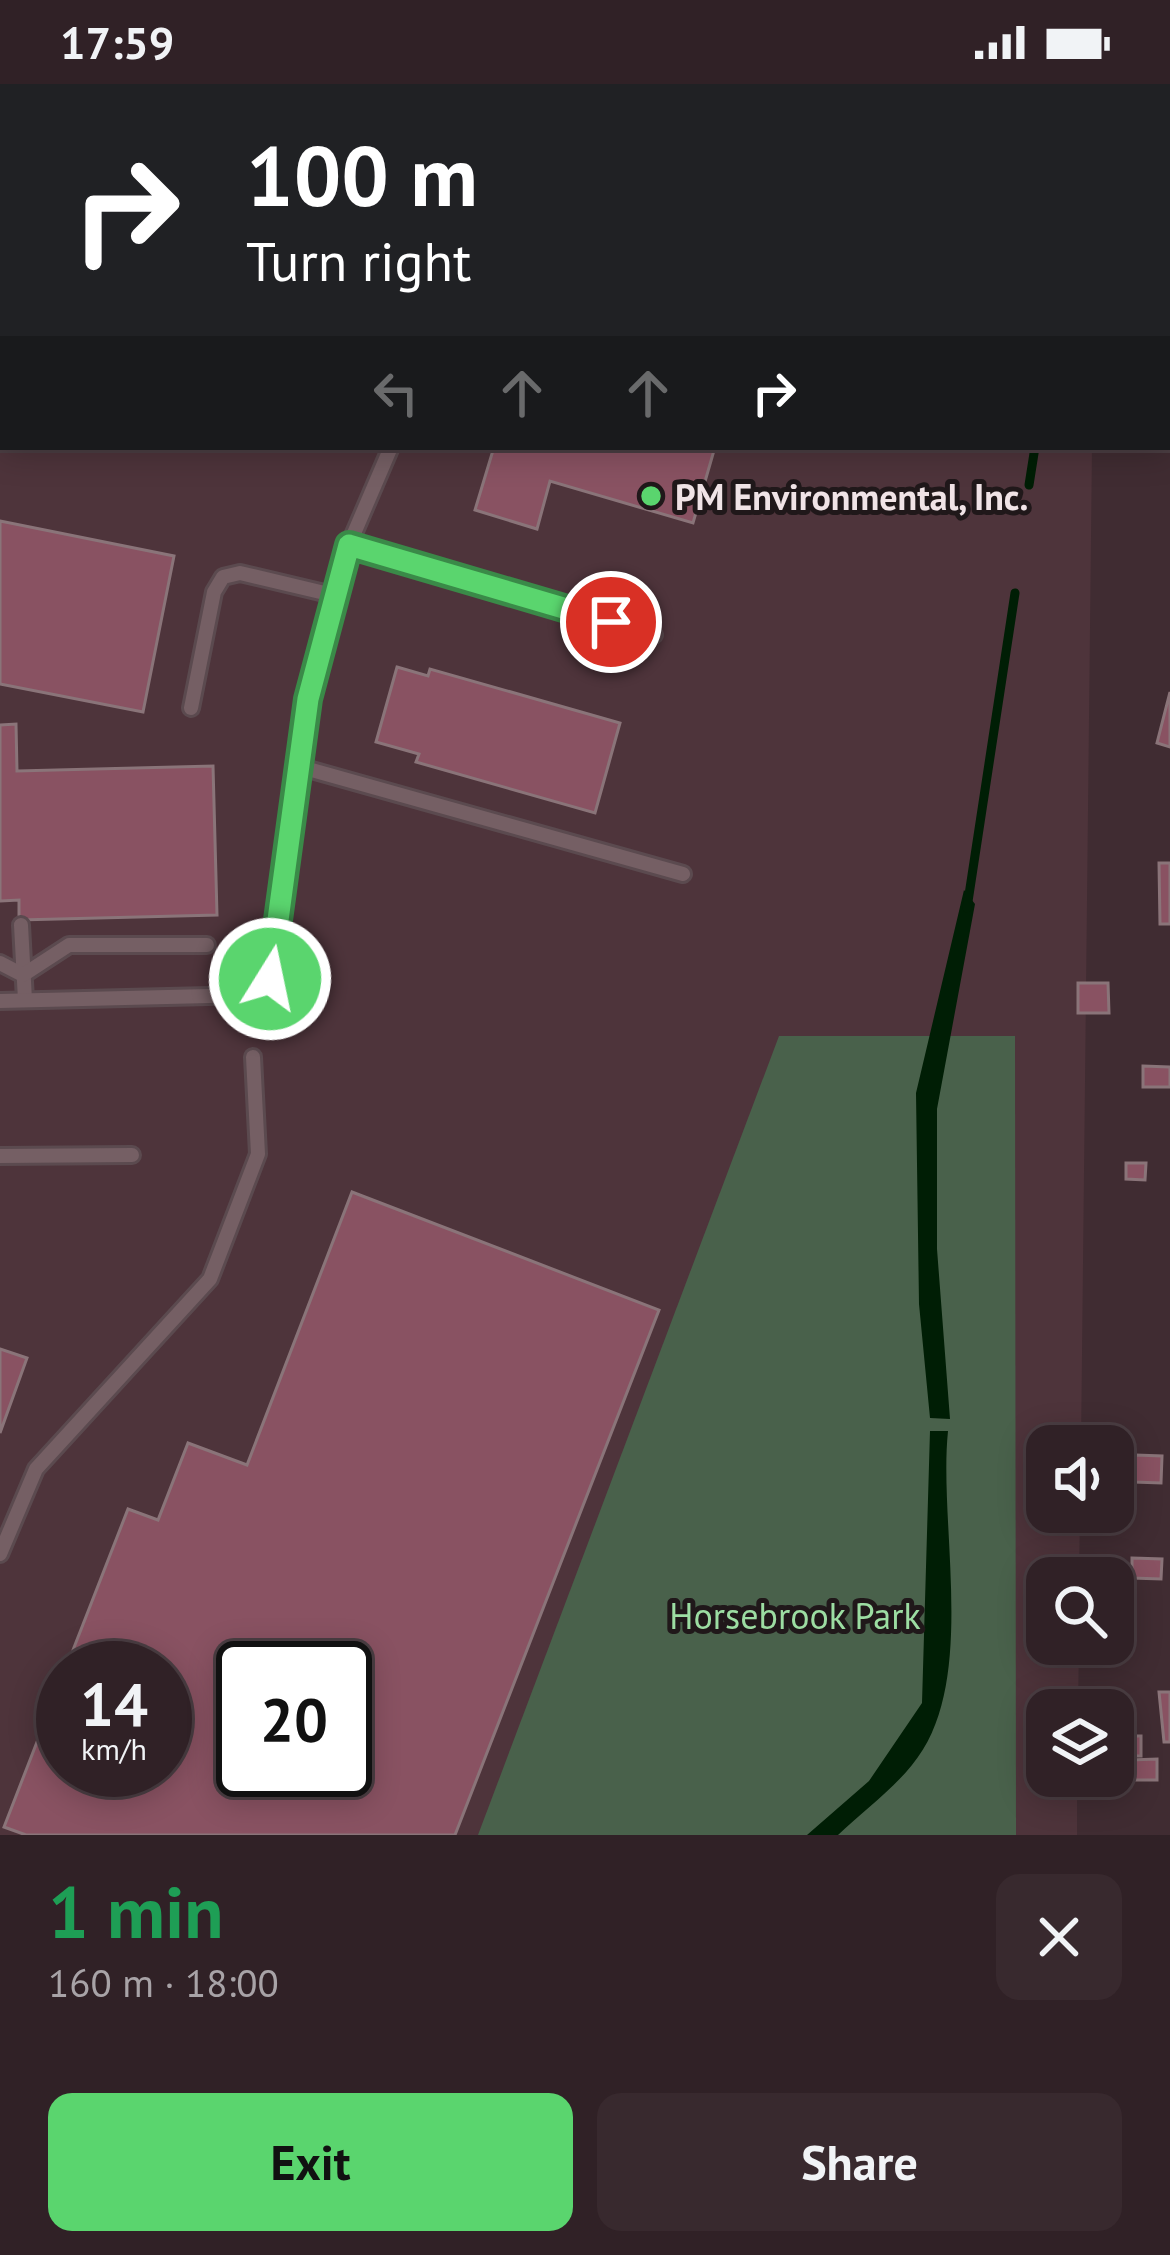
<!DOCTYPE html>
<meta charset="utf-8">
<style>
:root{--surface:#302126;--page:#38292e;--text:#f1f3f6;--muted:#a8a3a7;--line:#4b3e43;--accent:#5ad56e}
body{margin:0;font-family:"PT Sans",sans-serif;background:var(--page);color:var(--text);height:100vh;display:flex;flex-direction:column;font-size:45px;white-space:nowrap}
*{box-sizing:border-box;margin:0}
p{font-size:39px;color:var(--muted)}
.icon{flex:none;width:66px;height:66px;fill:none;stroke:currentColor;stroke-width:2;stroke-linecap:round;stroke-linejoin:round}
.map{position:relative;height:1751px;overflow:hidden}
.drawer{display:flex;flex-direction:column;background:var(--surface);flex:1}
.drawer>*{flex:none}
.top-card{position:absolute;left:0px;top:0px;width:1170px;height:366px;box-shadow:0 6px 30px #0003,0 0 0 3px var(--line);background:#202124;color:#fff;overflow:hidden}
.buttons{position:absolute;left:1026px;top:1341px;display:grid;gap:24px}
.buttons a{display:grid;place-items:center;width:108px;height:108px;border-radius:24px;background:var(--surface);box-shadow:0 6px 30px #0003,0 0 0 3px var(--line);font-size:60px}
.speed{position:absolute;left:36px;top:1557px;display:flex;gap:24px;font-size:60px;font-weight:700;text-align:center}
.speed>*{display:grid;place-content:center;width:156px;height:156px;border-radius:50%;background:var(--surface);box-shadow:0 6px 30px #0003,0 0 0 3px var(--line);line-height:1}
.speed small{font-size:30px;font-weight:400}
.speed .limit{border:6px solid #111;border-radius:18px;background:#fff;color:#111}
.pin{position:absolute;display:grid;place-items:center;width:102px;height:102px;color:#fff;margin:-51px;border:6px solid #fff;border-radius:50%;box-shadow:0 3px 12px #0007}
.me{position:absolute;width:132px;margin:-66px;rotate:10deg;stroke-linejoin:round;filter:drop-shadow(0 0 9px #0008)}
.turn{display:flex;align-items:center;gap:42px;height:252px;padding:0 48px;font-size:54px}
.turn .icon{width:156px;height:156px;stroke-width:2.5}
.turn b{display:block;font-size:84px;line-height:102px}
.lanes{display:flex;align-items:center;height:114px;padding:0 48px;background:#0003;justify-content:center;gap:60px;direction:ltr}
.lanes .off{opacity:.35}
.round{display:grid;place-items:center;flex:none;width:126px;height:126px;border-radius:24px;background:var(--page)}
.headline{display:flex;align-items:center;justify-content:space-between;height:204px;padding:0 48px}
h1{font-size:72px;font-weight:700;line-height:90px;color:#1e9e55}
.button{display:flex;gap:24px;margin-top:auto;padding:24px 48px}
.button a{flex:1;height:138px;border-radius:24px;background:var(--accent);color:#111;font-size:48px;font-weight:700;line-height:138px;text-align:center}
.button a+a{background:var(--page);color:var(--text)}
.status{display:flex;justify-content:space-between;align-items:center;height:84px;padding:0 60px;background:var(--surface);direction:ltr}
.status svg{height:33px;fill:currentColor}
.map>svg:first-child{display:block}
.built{fill:#4e343b;fill-rule:evenodd}
.green{fill:#49614b}
.water{fill:#001e05}
.lines{fill:none;stroke-linecap:round;stroke-linejoin:round}
.stream{stroke:#001e05;stroke-width:9}
.building{fill:#895262;stroke:#8a7479;stroke-width:3;fill-rule:evenodd}
.lane-casing{stroke:#5b4a4f;stroke-width:20}
.lane{stroke:#755f64;stroke-width:14}
.rail-casing{stroke:#b1a1a6;stroke-width:14}
.rail{stroke:#20181a;stroke-width:9;stroke-dasharray:27;stroke-linecap:butt}
.route-casing{stroke:#3a8a48;stroke-width:30}
.route{stroke:#5ad56e;stroke-width:21}
.poi-dot{fill:#5ad56e;stroke:#20181a;stroke-width:4.5}
.labels{text-anchor:middle;dominant-baseline:central;stroke-width:10;stroke-linejoin:round;paint-order:stroke}
.poi-label{font-size:36px;font-weight:bold;fill:#f0e3e6;stroke:#20181a;text-anchor:start}
.park-label{font-size:36px;fill:#9cdda2;stroke:#20181a}
</style>
<div class="status"><b>17:59</b><svg viewBox="0 0 49 12"><path d="M0 12V9h3v3zM5 12V6h3v6zM10 12V3h3v9zM15 12V0h3v12zM26 1h20v11H26zM47 4h2v5h-2z"/></svg></div>
<div class="map">
<svg width="1170" height="1751" viewBox="0 0 1170 1751">
<rect width="100%" height="100%" fill="#402c32"/>
<path class="built" d="M0 0H1095L3 3V363H1092L1081 1362H1047V1428H1080L1079 1494H1047V1560H1079L1078 1626H1047V1692H1077V1751H0ZM63 1584H165V1686H63ZM243 1584H345V1686H243Z"/>
<path class="green" d="M779 952H1015L1016 1751H478Z"/>
<g class="water">
<path d="M964 806 975 820 937 1025V1165L950 1335 930 1334 919 1220 916 1009Z"/>
<path d="M930 1347H948C938 1444 979 1601 912 1681 891 1707 862 1728 838 1751H807L869 1697 922 1619Z"/>
</g>
<g class="lines">
<g class="stream">
<path d="M1081 3 1082 0"/>
<path d="M1029 401 1035 363"/>
<path d="M967 824 1015 509"/>
</g>
</g>
<g class="building">
<path d="M543 0H825L539 3Z"/>
<path d="M0 78 3 79V360L0 359Z"/>
<path d="M494 363H715L693 439 550 397 537 445 475 426Z"/>
<path d="M0 437 174 472 143 628 0 600Z"/>
<path d="M397 583 428 592 430 585 620 639 595 729 416 678 419 670 376 658Z"/>
<path d="M1170 608V663L1157 659Z"/>
<path d="M16 640 17 687 213 682 217 831 19 836V816L0 817V641Z"/>
<path d="M1159 779H1170V840H1160Z"/>
<path d="M1078 899H1108L1109 929H1078Z"/>
<path d="M1143 982 1170 983V1003H1143Z"/>
<path d="M1126 1079H1146L1145 1096 1126 1095Z"/>
<path d="M352 1108 659 1226 455 1751H26L4 1743 63 1591V1686H165V1584H66L128 1425 158 1436 188 1359 247 1381ZM243 1584H345V1686H243Z"/>
<path d="M0 1265 27 1274 0 1349Z"/>
<path d="M1135 1371 1162 1372 1161 1399 1134 1398Z"/>
<path d="M1132 1474 1162 1475 1161 1495 1132 1494Z"/>
<rect x="1113" y="1505" width="15" height="30"/>
<path d="M1159 1608H1170V1658H1164Z"/>
<rect x="1115" y="1652" width="26" height="20"/>
<path d="M1157 1675V1696H1131L1130 1676Z"/>
</g>
<g class="lines">
<defs>
<g id="lane">
<path d="M345 0 352 3"/>
<path d="M349 461 654 551"/>
<path d="M191 624 214 508 223 493 240 489 333 511"/>
<path d="M301 683 683 790"/>
<path d="M21 841 25 916"/>
<path d="M0 879 23 891 69 861H207"/>
<path d="M0 917 251 911 270 895 317 573 349 461 391 363"/>
<path d="M0 1072 132 1071"/>
<path d="M0 1470 36 1385 210 1195 258 1070 253 973"/>
</g>
</defs>
<use href="#lane" class="lane-casing"/>
<use href="#lane" class="lane"/>
<defs>
<path id="rail" d="M1167 0 1170 2"/>
</defs>
<use href="#rail" class="rail-casing"/>
<use href="#rail" class="rail"/>
</g>
<g class="lines">
<defs>
<path id="route" d="M270 895 308 615 349 461 611 538"/>
</defs>
<use href="#route" class="route-casing"/>
<use href="#route" class="route"/>
</g>
<circle class="poi-dot" cx="651" cy="412" r="12"/>
<g class="labels">
<g class="poi-label">
<text x="675" y="412">PM Environmental, Inc.</text>
</g>
<g class="park-label">
<text x="795" y="1531">Horsebrook Park</text>
</g>
</g>
</svg>
<div class="buttons">
<a><svg class="icon" aria-label="sound" viewBox="0 0 24 24"><path d="M4 9h4l5-4v14l-5-4H4zM17 9q2 3 0 6"/></svg></a>
<a><svg class="icon" aria-label="search" viewBox="0 0 24 24"><circle cx="10" cy="10" r="6"/><path d="M15 15l6 6"/></svg></a>
<a><svg class="icon" aria-label="layers" viewBox="0 0 24 24"><path d="M12 4l9 5-9 5-9-5zM3 14l9 5 9-5"/></svg></a>
</div>
<div class="speed"><div>14<small>km/h</small></div><div class="limit">20</div></div>
<div class="pin" style="left:611px;top:538px;background:#d93025"><svg class="icon" aria-label="arrive" viewBox="0 0 24 24"><path d="M6 21V4h12l-3 4 3 4H6"/></svg></div>
<svg class="me" style="left:270px;top:895px" viewBox="-20 -20 40 40"><circle r="17" fill="#5ad56e" stroke="#fff" stroke-width="3"/><path d="M0-11L8 9 0 5-8 9z" fill="#fff"/></svg>
<div class="top-card">
<div class="turn"><svg class="icon" aria-label="right" viewBox="0 0 24 24"><path d="M7 20v-9h11M14 6l5 5-5 5"/></svg><div><b>100 m</b>Turn right</div></div>
<div class="lanes"><svg class="icon off" aria-label="left" viewBox="0 0 24 24"><path d="M17 20v-9H6M10 6l-5 5 5 5"/></svg><svg class="icon off" aria-label="ahead" viewBox="0 0 24 24"><path d="M12 20V5M6 11l6-6 6 6"/></svg><svg class="icon off" aria-label="ahead" viewBox="0 0 24 24"><path d="M12 20V5M6 11l6-6 6 6"/></svg><svg class="icon" aria-label="right" viewBox="0 0 24 24"><path d="M7 20v-9h11M14 6l5 5-5 5"/></svg></div>
</div>
</div>
<section class="drawer">
<div class="headline"><div><h1>1 min</h1><p>160 m · 18:00</p></div><a class="round"><svg class="icon" aria-label="close" viewBox="0 0 24 24"><path d="M6 6l12 12M18 6L6 18"/></svg></a></div>
<div class="button"><a>Exit</a><a>Share</a></div>
</section>
